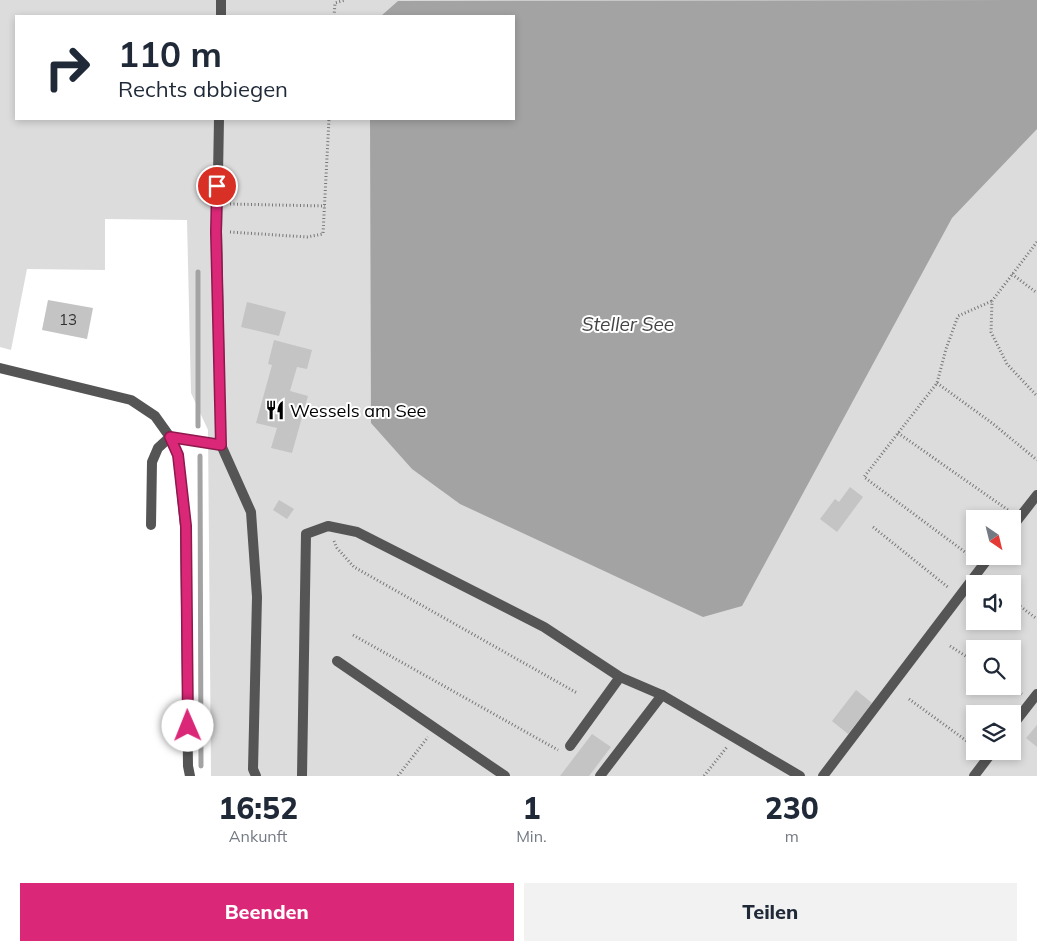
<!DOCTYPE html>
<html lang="de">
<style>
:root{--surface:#fff;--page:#f2f2f3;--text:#1f2937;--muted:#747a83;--accent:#db2777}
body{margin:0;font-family:Mulish,sans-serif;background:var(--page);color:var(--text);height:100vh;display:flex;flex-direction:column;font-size:19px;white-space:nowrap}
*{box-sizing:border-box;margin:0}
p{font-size:16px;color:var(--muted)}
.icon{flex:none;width:28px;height:28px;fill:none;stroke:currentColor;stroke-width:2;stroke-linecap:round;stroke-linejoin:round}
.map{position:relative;height:776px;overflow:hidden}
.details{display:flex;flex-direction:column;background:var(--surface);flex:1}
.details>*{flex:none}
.guide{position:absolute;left:15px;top:15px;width:500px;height:105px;border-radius:0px;box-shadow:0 2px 8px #0003;background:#fff;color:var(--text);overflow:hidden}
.needle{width:32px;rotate:145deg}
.fabs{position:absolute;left:966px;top:510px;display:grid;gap:10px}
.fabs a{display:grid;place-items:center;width:55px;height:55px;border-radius:0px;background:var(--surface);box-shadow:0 2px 8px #0003;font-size:25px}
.pin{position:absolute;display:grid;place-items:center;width:42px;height:42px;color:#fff;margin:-21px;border:2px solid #fff;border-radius:50%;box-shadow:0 1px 5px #0007}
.me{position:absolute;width:55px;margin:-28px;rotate:359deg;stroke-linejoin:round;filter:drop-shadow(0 0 4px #0008)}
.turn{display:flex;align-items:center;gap:18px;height:105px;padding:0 20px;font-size:22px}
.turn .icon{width:65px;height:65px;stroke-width:2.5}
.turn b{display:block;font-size:35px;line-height:42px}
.eta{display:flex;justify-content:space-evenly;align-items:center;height:85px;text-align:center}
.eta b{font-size:30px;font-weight:800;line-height:35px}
.primary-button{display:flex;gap:10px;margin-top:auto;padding:10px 20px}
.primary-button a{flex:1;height:58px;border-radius:0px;background:var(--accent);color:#fff;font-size:20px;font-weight:800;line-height:58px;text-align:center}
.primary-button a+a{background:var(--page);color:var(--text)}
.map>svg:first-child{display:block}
.green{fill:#dcdcdc;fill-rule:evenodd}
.water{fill:#a3a3a3}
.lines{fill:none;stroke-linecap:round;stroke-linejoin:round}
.stream{stroke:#a3a3a3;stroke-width:5}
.building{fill:#c4c4c4}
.path{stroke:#777;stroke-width:3;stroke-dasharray:1 2.5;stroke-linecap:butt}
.lane{stroke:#555;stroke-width:10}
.street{stroke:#555;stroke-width:10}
.route-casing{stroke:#8e194d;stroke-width:12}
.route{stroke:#db2777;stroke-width:9}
.labels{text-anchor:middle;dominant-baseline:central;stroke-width:4;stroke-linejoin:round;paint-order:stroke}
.number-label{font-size:15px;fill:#313131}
.poi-label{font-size:18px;fill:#000;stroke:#fff;text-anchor:start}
.water-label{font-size:19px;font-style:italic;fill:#444;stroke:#fff}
</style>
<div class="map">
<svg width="1037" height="776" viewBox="0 0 1037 776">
<rect width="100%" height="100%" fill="#fff"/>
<path class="green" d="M0 0H1037V776H211L208 430 191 393 187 220 105 219V270L27 269 11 350 0 347ZM16 16H514V119H16ZM975 519H1012V556H975ZM975 584H1012V621H975ZM975 649H1012V686H975ZM975 714H1012V751H975Z"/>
<path class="water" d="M1037 0V129L952 218 742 606 703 617 460 504 412 469 371 423 370 119H514V16H381L398 1Z"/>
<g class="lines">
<g class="stream">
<path d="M198 272V426"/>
<path d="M200 456 201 766"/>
</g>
</g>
<g class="building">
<path d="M48 300 93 308 87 339 42 330Z"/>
<path d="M247 302 286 312 279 336 241 327Z"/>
<path d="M274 340 312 350 307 369 297 367 290 391 308 396 292 453 271 448 277 428 256 423 272 365 268 364Z"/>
<path d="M850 487 863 497 837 532 820 519 835 499 839 502Z"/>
<path d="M279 500 294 509 287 519 273 510Z"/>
<path d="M856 690 872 703 848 734 832 721Z"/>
<path d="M1037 725V747L1026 738Z"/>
<path d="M592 734 611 747 589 776H560Z"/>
</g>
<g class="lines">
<g class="path">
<path d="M334 16 335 3 345 0"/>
<path d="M230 204 325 206"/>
<path d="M230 232 307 237 323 234 329 119"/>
<path d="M1037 242 992 301 991 332 1007 364 1037 396"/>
<path d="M1012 274 1037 293"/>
<path d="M937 383 992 423 1037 460"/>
<path d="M898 433 1008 510"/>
<path d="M873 527 949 588"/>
<path d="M334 541 337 548 354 567 577 693"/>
<path d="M973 558 864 477 937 383 946 349 958 316 992 301"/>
<path d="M1012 600 1037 619"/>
<path d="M353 635 558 750"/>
<path d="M950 646 975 662"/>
<path d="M1010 686 1022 694"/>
<path d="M909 699 975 747"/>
<path d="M398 776 428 737"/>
<path d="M704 776 727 747"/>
</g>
<g class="lane">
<path d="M221 16V0"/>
<path d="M219 119 217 231 221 445"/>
<path d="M170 437 221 445 251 512 257 597 253 769 256 776"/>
<path d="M1012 527 1037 495"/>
<path d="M337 661 505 776"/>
<path d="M1012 726 1037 694"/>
<path d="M570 746 620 677"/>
<path d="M302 776 306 534 328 526 357 532 544 627 620 677 662 695 800 776"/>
<path d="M600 776 662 695"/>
<path d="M823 776 990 556"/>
<path d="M974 776 993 751"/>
</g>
<g class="street">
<path d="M0 368 131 400 155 416 170 437 178 455 185 526 188 766 190 776"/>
<path d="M151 525 152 462 158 448 170 437"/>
</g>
</g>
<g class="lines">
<defs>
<path id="route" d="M188 726 186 526 178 455 170 437 221 445 216 232 217 186"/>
</defs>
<use href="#route" class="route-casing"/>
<use href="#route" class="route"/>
</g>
<defs>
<symbol id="restaurant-bare" viewBox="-9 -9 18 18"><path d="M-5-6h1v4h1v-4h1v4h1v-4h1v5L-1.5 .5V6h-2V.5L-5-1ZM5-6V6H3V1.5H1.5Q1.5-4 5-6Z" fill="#000" stroke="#fff" stroke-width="2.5" paint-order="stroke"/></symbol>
</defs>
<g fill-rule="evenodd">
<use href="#restaurant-bare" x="261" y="396" width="28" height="28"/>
</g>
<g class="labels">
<g class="number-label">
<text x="68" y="319">13</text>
</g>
<g class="poi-label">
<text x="290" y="410">Wessels am See</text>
</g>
<g class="water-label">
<text x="628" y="324">Steller See</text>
</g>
</g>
</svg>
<div class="fabs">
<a><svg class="needle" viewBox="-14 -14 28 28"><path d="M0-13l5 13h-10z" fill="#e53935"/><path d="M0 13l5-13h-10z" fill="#747a83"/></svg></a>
<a><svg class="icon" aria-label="sound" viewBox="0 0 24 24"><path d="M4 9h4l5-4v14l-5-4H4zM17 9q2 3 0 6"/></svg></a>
<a><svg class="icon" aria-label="search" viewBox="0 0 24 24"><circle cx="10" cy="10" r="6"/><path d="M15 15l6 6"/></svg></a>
<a><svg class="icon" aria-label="layers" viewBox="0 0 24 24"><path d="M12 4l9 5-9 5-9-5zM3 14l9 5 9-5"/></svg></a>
</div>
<div class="pin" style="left:217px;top:186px;background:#d93025"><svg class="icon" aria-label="arrive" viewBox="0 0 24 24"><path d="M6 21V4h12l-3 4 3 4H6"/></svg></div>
<svg class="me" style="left:188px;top:726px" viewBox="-20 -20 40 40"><circle r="19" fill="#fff"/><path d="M0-13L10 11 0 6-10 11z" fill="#db2777"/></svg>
<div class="guide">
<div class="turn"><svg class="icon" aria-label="right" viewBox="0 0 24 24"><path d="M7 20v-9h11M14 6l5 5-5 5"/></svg><div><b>110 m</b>Rechts abbiegen</div></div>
</div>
</div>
<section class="details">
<div class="eta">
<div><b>16:52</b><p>Ankunft</p></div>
<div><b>1</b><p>Min.</p></div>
<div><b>230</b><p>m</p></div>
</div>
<div class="primary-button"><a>Beenden</a><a>Teilen</a></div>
</section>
